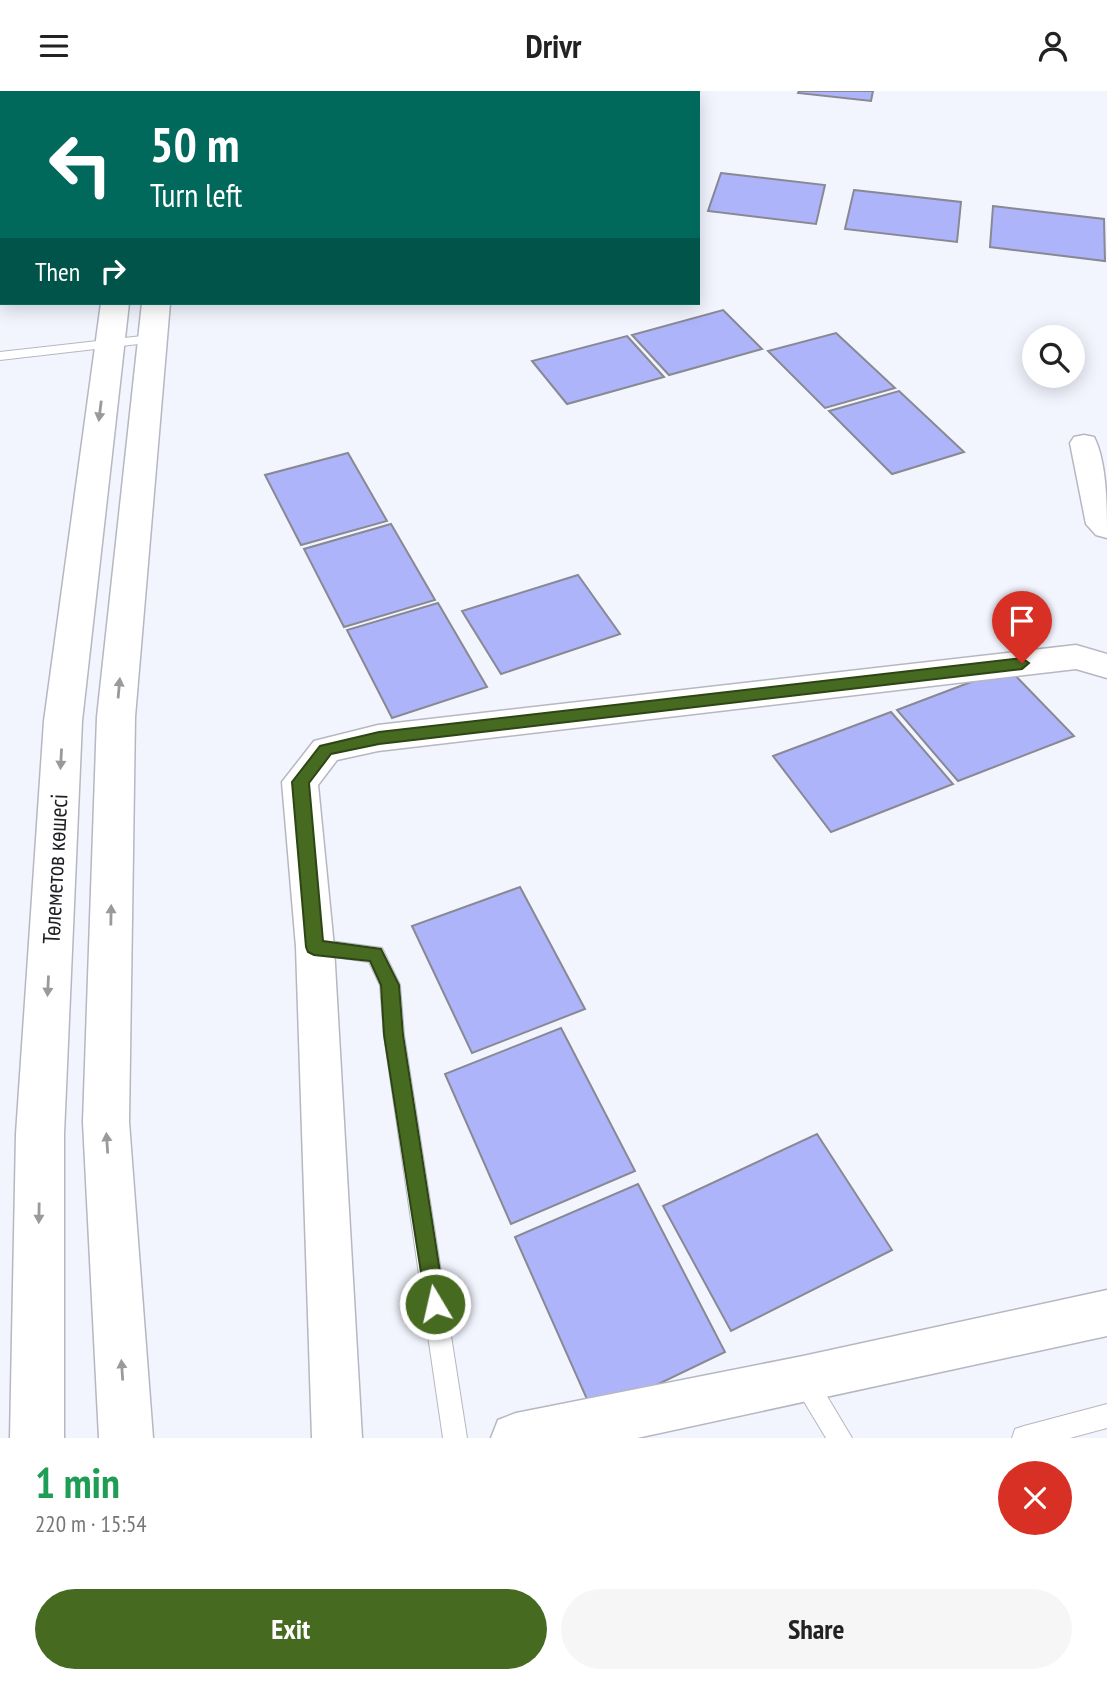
<!DOCTYPE html>
<meta charset="utf-8">
<style>
:root{--surface:#fff;--page:#f6f6f6;--text:#222;--muted:#767676;--accent:#476a21}
body{margin:0;font-family:"PT Sans Narrow",sans-serif;background:var(--page);color:var(--text);height:100vh;display:flex;flex-direction:column;font-size:26px;white-space:nowrap}
*{box-sizing:border-box;margin:0}
p{font-size:23px;color:var(--muted)}
.icon{flex:none;width:38px;height:38px;fill:none;stroke:currentColor;stroke-width:2;stroke-linecap:round;stroke-linejoin:round}
.map{position:relative;height:1347px;overflow:hidden}
.sheet{display:flex;flex-direction:column;background:var(--surface);flex:1}
.sheet>*{flex:none}
.banner{position:absolute;left:0px;top:0px;width:700px;height:214px;box-shadow:0 4px 18px #0003;background:#00695c;color:#fff;overflow:hidden}
.controls{position:absolute;left:1022px;top:234px;display:grid;gap:14px}
.controls a{display:grid;place-items:center;width:63px;height:63px;border-radius:50%;background:var(--surface);box-shadow:0 4px 18px #0003;font-size:35px}
.pin{position:absolute;display:grid;place-items:center;width:60px;height:60px;color:#fff;margin:-72px -30px;border-radius:50% 50% 50% 0;rotate:-45deg;box-shadow:0 0 7px #0007}
.pin .icon{rotate:45deg}
.me{position:absolute;width:77px;margin:-38px;rotate:351deg;stroke-linejoin:round;filter:drop-shadow(0 0 5px #0008)}
.turn{display:flex;align-items:center;gap:24px;height:147px;padding:0 35px;font-size:32px}
.turn .icon{width:91px;height:91px;stroke-width:2.5}
.turn b{display:block;font-size:49px;line-height:60px}
.then{display:flex;align-items:center;height:66px;padding:0 35px;background:#0003;gap:14px;font-size:26px}
.round{display:grid;place-items:center;flex:none;width:74px;height:74px;border-radius:37px;background:var(--page)}
.overview{display:flex;align-items:center;justify-content:space-between;height:119px;padding:0 35px}
h1{font-size:42px;font-weight:700;line-height:52px;color:#1e9e55}
.action{display:flex;gap:14px;margin-top:auto;padding:14px 35px}
.action a{flex:1;height:80px;border-radius:42px;background:var(--accent);color:#fff;font-size:28px;font-weight:700;line-height:80px;text-align:center}
.action a+a{background:var(--page);color:var(--text)}
header{display:flex;justify-content:space-between;align-items:center;height:91px;padding:0 35px;background:var(--surface);font-size:32px;font-weight:700}
.map>svg:first-child{display:block}
.building{fill:#aeb4f9;stroke:#888992;stroke-width:2}
.lines{fill:none;stroke-linecap:round;stroke-linejoin:round}
.service-casing{stroke:#b6b7c1;stroke-width:2}
.minor-casing{stroke:#b6b7c1;stroke-width:3}
.primary-casing{stroke:#b6b7c1;stroke-width:3}
.service{fill:#fff;fill-rule:evenodd}
.minor{fill:#fff;fill-rule:evenodd}
.primary{fill:#fff;fill-rule:evenodd}
.oneway{fill:#9a9a9c}
.route{fill:#476a21;stroke:#2e4515;stroke-width:2}
.labels{text-anchor:middle;dominant-baseline:central;stroke-width:5;stroke-linejoin:round;paint-order:stroke}
.street-label{font-size:24px;fill:#1f1f23;stroke:#fff}
</style>
<header><svg class="icon" aria-label="menu" viewBox="0 0 24 24"><path d="M4 6h16M4 12h16M4 18h16"/></svg>Drivr<svg class="icon" aria-label="person" viewBox="0 0 24 24"><circle cx="12" cy="8" r="4"/><path d="M4 21q1-7 8-7t8 7"/></svg></header>
<div class="map">
<svg width="1107" height="1347" viewBox="0 0 1107 1347">
<rect width="100%" height="100%" fill="#f2f4fe"/>
<g class="building">
<path d="M538 0H616L537 2Z"/>
<path d="M799 0H873L871 10 798 2Z"/>
<path d="M721 82 825 94 816 133 708 120Z"/>
<path d="M854 99 961 111 957 151 845 138Z"/>
<path d="M993 115 1104 128 1105 170 990 156Z"/>
<path d="M723 219 762 258 669 284 632 244Z"/>
<path d="M836 242 895 297 825 317 768 260Z"/>
<path d="M627 245 664 286 567 313 532 270Z"/>
<path d="M899 300 964 361 892 383 829 320Z"/>
<path d="M348 362 387 430 301 454 265 384Z"/>
<path d="M391 433 435 509 344 536 304 458Z"/>
<path d="M578 484 620 543 501 583 462 520Z"/>
<path d="M438 512 487 596 392 627 347 539Z"/>
<path d="M1008 577 1074 645 958 690 897 619Z"/>
<path d="M891 621 953 693 831 741 773 665Z"/>
<path d="M520 796 585 918 472 962 412 835Z"/>
<path d="M561 937 635 1080 511 1133 445 983Z"/>
<path d="M817 1043 892 1159 731 1240 663 1115Z"/>
<path d="M638 1093 725 1261 594 1324 515 1146Z"/>
</g>
<g class="lines">
<defs>
<g id="service">
<path d="M355 0H366L354 2Z"/>
<path d="M151 244 157 248 156 251 0 269V261Z"/>
<path d="M315 848 382 857 400 894 404 944 467 1347H443L384 944 380 894 369 871 308 862 305 856 308 850Z"/>
<path d="M803 1277 812 1280 852 1347H826L791 1289 794 1280Z"/>
<path d="M1107 1313V1337L1070 1347H1012L1015 1338 1024 1335Z"/>
</g>
<g id="minor">
<path d="M1084 344 1094 346C1107 371 1107 417 1107 447L1096 444 1086 433 1070 352 1074 346Z"/>
<path d="M1076 554 1107 563V587L1076 578 378 660 337 669 318 694 334 856 362 1347H312L296 856 282 691 314 650 378 634Z"/>
<path d="M1107 1199V1245L637 1347H491L498 1329 516 1322 803 1265Z"/>
</g>
<g id="primary">
<rect x="138" y="0" width="22" height="2"/>
<path d="M176 0H198L175 2Z"/>
<path d="M221 0H245L220 2Z"/>
<path d="M101 212H129L82 630 64 1043V1347H10L16 1043 44 630Z"/>
<path d="M142 212H170L135 626 129 1031 153 1347H99L83 1031 97 626Z"/>
</g>
</defs>
<use href="#service" class="service-casing"/>
<use href="#minor" class="minor-casing"/>
<use href="#primary" class="primary-casing"/>
<use href="#service" class="service"/>
<use href="#minor" class="minor"/>
<use href="#primary" class="primary"/>
</g>
<defs><path id="oneway-solid" d="M-6-.8H1V-3.2L6.5 0L1 3.2V.8H-6Z" transform="scale(1.75)"/></defs>
<g class="oneway">
<use href="#oneway-solid" transform="translate(100 320) rotate(97)"/>
<use href="#oneway-solid" transform="translate(119 597) rotate(-85)"/>
<use href="#oneway-solid" transform="translate(61 668) rotate(93)"/>
<use href="#oneway-solid" transform="translate(111 824) rotate(-89)"/>
<use href="#oneway-solid" transform="translate(48 895) rotate(93)"/>
<use href="#oneway-solid" transform="translate(107 1052) rotate(-94)"/>
<use href="#oneway-solid" transform="translate(39 1122) rotate(91)"/>
<use href="#oneway-solid" transform="translate(122 1279) rotate(-94)"/>
</g>
<path class="route" d="M1022 567 1029 572 1022 578 379 653 331 663 309 692 323 850 381 858 399 894 403 944 445 1213 442 1220 435 1223 427 1220 384 944 381 894 370 870 314 864 308 861 306 856 292 691 320 655 379 641Z"/>
<g class="labels">
<g class="street-label">
<text transform="translate(55 778) rotate(-87)">Төлеметов көшесі</text>
</g>
</g>
</svg>
<div class="controls">
<a><svg class="icon" aria-label="search" viewBox="0 0 24 24"><circle cx="10" cy="10" r="6"/><path d="M15 15l6 6"/></svg></a>
</div>
<div class="pin" style="left:1022px;top:572px;background:#d93025"><svg class="icon" aria-label="arrive" viewBox="0 0 24 24"><path d="M6 21V4h12l-3 4 3 4H6"/></svg></div>
<svg class="me" style="left:435px;top:1213px" viewBox="-20 -20 40 40"><circle r="17" fill="#476a21" stroke="#fff" stroke-width="3"/><path d="M0-11L8 9 0 5-8 9z" fill="#fff"/></svg>
<div class="banner">
<div class="turn"><svg class="icon" aria-label="left" viewBox="0 0 24 24"><path d="M17 20v-9H6M10 6l-5 5 5 5"/></svg><div><b>50 m</b>Turn left</div></div>
<div class="then">Then<svg class="icon" aria-label="right" viewBox="0 0 24 24"><path d="M7 20v-9h11M14 6l5 5-5 5"/></svg></div>
</div>
</div>
<section class="sheet">
<div class="overview"><div><h1>1 min</h1><p>220 m · 15:54</p></div><a class="round" style="background:#d93025;color:#fff"><svg class="icon" aria-label="close" viewBox="0 0 24 24"><path d="M6 6l12 12M18 6L6 18"/></svg></a></div>
<div class="action"><a>Exit</a><a>Share</a></div>
</section>
